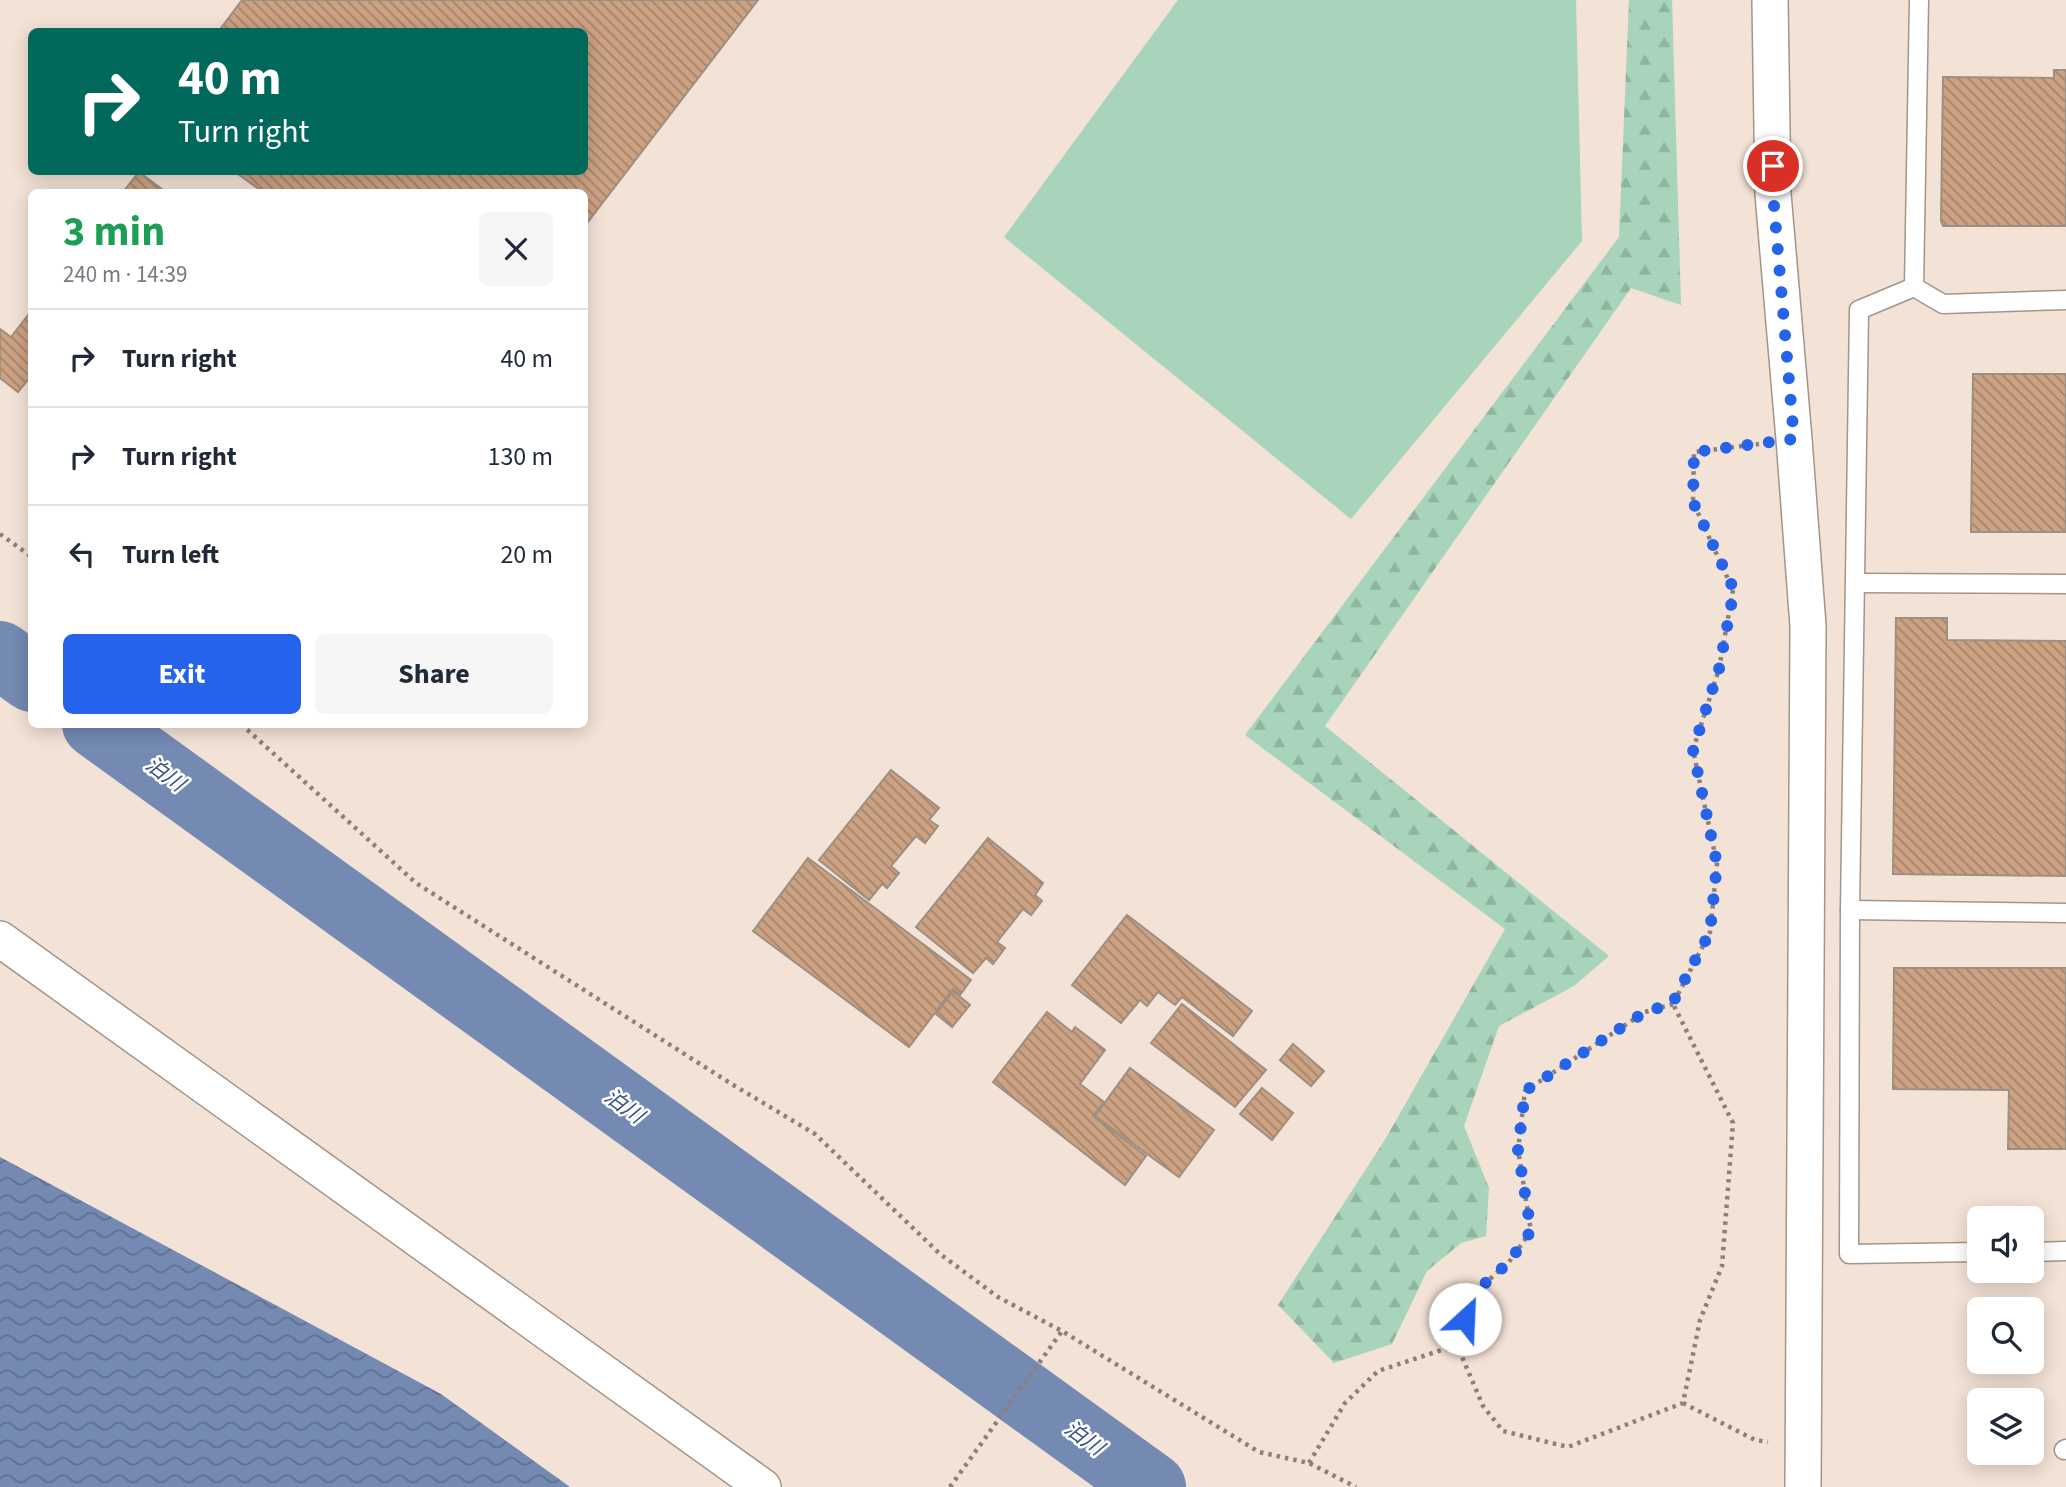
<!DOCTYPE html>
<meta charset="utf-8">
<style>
:root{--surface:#fff;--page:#f6f6f7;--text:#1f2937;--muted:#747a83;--line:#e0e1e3;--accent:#2563eb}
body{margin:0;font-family:"Source Sans 3","Noto Sans JP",sans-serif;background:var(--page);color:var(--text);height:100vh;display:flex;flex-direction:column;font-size:26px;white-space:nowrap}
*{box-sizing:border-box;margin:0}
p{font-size:23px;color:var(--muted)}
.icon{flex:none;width:38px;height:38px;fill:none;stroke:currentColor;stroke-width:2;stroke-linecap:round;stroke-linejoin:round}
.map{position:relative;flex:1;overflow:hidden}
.panel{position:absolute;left:28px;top:189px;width:560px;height:539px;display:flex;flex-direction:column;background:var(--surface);border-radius:10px;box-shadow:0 4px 18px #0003}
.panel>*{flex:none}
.guide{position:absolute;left:28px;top:28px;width:560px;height:147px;border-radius:10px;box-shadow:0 4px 18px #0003;background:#00695c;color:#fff;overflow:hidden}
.buttons{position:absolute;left:1967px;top:1206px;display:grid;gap:14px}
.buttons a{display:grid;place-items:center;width:77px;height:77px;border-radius:10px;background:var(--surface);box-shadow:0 4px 18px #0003;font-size:35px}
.pin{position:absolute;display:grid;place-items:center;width:60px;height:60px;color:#fff;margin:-30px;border:4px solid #fff;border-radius:50%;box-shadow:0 2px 7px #0007}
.me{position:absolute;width:77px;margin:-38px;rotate:25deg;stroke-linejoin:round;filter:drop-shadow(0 0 5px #0008)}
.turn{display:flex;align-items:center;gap:24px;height:147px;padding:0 35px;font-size:32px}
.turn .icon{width:91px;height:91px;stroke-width:2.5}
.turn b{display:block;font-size:49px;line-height:60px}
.round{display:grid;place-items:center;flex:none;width:74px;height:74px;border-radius:10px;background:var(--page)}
.headline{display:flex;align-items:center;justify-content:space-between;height:119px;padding:0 35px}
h1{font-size:42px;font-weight:700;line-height:52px;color:#1e9e55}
.button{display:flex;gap:14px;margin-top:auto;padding:14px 35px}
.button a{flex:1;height:80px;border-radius:10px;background:var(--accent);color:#fff;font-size:28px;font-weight:700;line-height:80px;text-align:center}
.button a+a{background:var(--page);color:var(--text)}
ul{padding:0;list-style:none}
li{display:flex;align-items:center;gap:21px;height:98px;padding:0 35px;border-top:2px solid var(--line)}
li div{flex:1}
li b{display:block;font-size:26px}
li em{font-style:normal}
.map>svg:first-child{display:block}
.forest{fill:url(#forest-firs)}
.pitch{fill:#a7d4ba}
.water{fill:url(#water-waves)}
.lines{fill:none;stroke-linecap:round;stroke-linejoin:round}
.river{stroke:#748ab3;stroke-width:68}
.building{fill:url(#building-back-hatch);stroke:#9e8f83;stroke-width:2}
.service-casing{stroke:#a49589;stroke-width:21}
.minor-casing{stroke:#a49589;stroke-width:38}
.path{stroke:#8c8078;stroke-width:4.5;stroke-dasharray:3.5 5;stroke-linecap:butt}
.service{stroke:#fff;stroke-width:18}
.minor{stroke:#fff;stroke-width:35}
.route{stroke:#2563eb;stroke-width:12;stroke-dasharray:0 21.6}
.labels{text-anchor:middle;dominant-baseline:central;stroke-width:5;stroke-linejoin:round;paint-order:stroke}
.water-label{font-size:21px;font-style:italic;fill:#355288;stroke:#fff}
</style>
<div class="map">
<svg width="2066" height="1487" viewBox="0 0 2066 1487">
<defs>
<pattern id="forest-firs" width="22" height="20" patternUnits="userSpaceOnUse" patternTransform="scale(1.75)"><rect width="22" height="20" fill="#a7d4ba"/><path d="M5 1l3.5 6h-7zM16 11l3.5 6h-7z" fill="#8fb59f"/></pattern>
<pattern id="water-waves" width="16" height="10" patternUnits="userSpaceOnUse" patternTransform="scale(1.75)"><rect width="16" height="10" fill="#748ab3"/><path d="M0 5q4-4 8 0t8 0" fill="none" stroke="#5f7091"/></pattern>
<pattern id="building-back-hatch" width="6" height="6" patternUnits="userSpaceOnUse" patternTransform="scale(1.75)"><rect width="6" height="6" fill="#cca282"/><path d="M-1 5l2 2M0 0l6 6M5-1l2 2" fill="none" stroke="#a58369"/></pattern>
</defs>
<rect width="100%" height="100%" fill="#f3e2d6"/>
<path class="forest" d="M1629 0H1672L1681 305 1631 288 1325 726 1609 956 1574 986 1499 1026 1464 1126 1489 1188 1486 1236 1461 1243 1427 1271 1392 1344 1334 1363 1278 1305 1386 1138 1505 929 1245 735 1619 237Z"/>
<path class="pitch" d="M1178 0H1576L1582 241 1351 519 1004 237Z"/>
<path class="water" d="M0 1157 441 1394 570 1487H0Z"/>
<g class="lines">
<g class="river">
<path d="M0 655 32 678"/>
<path d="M96 724 1152 1487"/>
</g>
</g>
<g class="building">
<path d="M242 0H758L584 227V192H263L235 172H584V32H218Z"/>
<path d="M2054 70H2066V226H1943L1941 221 1943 77 2054 78Z"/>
<path d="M139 172 166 192H123Z"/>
<path d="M32 310V375L18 392 0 378V329L11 337Z"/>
<path d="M1973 374H2066V532H1971Z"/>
<path d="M1896 618H1947V640L2066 641V876L1893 874Z"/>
<path d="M891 770 939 808 929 820 938 826 925 843 916 836 891 866 899 873 887 888 882 884 869 900 819 860Z"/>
<path d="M988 838 1043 883 1035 895 1042 901 1031 915 1023 909 997 942 1005 948 993 964 986 958 973 973 916 927Z"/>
<path d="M808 858 971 980 960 995 953 989 909 1047 753 931Z"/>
<path d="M1127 915 1252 1011 1233 1036 1182 997 1175 1005 1158 992 1147 1006 1140 1000 1121 1023 1072 985Z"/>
<path d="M1894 968H2066V1149H2008L2009 1090 1893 1089Z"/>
<path d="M953 991 970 1005 952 1027 936 1014Z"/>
<path d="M1182 1004 1266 1070 1235 1107 1151 1043Z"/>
<path d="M1047 1012 1072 1032 1075 1027 1105 1050 1080 1084 1104 1102 1093 1116 1146 1156 1125 1185 993 1082Z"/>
<path d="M1293 1044 1324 1071 1311 1086 1280 1060Z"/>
<path d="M1130 1068 1214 1130 1179 1177 1095 1116Z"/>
<path d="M1262 1088 1293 1113 1272 1140 1240 1114Z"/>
</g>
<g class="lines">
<defs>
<g id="service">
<path d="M1914 287 1859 310 1850 910 1849 1254 1979 1252"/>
<path d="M1914 287 1919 0"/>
<path d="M1914 287 1943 304 2066 300"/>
<path d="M1856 583 2066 584"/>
<path d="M1850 910 2066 913"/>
<path d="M2032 1252 2066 1251"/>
<path d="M2064 1450 2066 1449"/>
</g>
<g id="minor">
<path d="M1770 0 1773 194 1794 439 1808 626 1803 1487"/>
<path d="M0 939 763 1487"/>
</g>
</defs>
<use href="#service" class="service-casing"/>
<use href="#minor" class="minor-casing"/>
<g class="path">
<path d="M0 534 32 557"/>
<path d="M241 724 416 883 730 1083 815 1134 940 1254 998 1297 1062 1331 1259 1452 1309 1463 1356 1487"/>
<path d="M1673 1004 1645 1012 1525 1091 1518 1150 1531 1231 1509 1262 1473 1294 1457 1345 1483 1406 1503 1431 1568 1447 1683 1403 1700 1320 1722 1266 1733 1123 1673 1004 1710 932 1717 864 1693 750 1719 669 1733 590 1693 502 1694 452 1759 444"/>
<path d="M1683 1403 1755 1440 1768 1442"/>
<path d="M1309 1463 1345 1403 1378 1371 1457 1345"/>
<path d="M950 1487 1062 1331"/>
</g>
<use href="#service" class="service"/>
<use href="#minor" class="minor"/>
</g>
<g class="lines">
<path class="route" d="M1465 1319 1473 1294 1509 1262 1531 1231 1518 1150 1525 1091 1645 1012 1672 1004 1710 932 1717 864 1693 750 1719 669 1734 590 1693 502 1694 452 1794 439 1773 194V166"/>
</g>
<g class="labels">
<g class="water-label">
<text transform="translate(165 774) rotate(36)">泊川</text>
<text transform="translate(624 1106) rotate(36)">泊川</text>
<text transform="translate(1084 1438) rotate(36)">泊川</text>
</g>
</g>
</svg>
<div class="buttons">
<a><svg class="icon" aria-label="sound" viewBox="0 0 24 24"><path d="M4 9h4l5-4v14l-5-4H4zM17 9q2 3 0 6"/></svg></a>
<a><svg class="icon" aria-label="search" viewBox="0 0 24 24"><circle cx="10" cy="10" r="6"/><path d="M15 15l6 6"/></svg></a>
<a><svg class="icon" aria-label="layers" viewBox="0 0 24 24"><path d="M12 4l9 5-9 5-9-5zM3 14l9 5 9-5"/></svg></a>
</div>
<div class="pin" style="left:1773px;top:166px;background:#d93025"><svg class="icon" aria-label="arrive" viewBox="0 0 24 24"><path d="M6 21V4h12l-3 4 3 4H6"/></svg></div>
<svg class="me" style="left:1465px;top:1319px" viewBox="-20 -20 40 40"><circle r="19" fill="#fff"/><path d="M0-13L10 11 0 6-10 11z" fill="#2563eb"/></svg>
<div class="guide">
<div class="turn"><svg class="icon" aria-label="right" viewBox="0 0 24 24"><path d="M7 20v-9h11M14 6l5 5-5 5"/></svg><div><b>40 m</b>Turn right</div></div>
</div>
<section class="panel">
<div class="headline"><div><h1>3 min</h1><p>240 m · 14:39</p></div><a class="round"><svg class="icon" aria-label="close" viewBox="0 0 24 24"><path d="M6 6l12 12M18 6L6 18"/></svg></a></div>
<ul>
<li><svg class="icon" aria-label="right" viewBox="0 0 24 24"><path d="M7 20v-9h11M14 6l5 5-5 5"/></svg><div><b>Turn right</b></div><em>40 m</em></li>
<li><svg class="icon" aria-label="right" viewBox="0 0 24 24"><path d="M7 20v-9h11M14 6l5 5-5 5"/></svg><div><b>Turn right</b></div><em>130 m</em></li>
<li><svg class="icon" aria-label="left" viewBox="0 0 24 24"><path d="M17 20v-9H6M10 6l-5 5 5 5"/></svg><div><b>Turn left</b></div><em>20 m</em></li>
</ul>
<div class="button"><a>Exit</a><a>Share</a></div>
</section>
</div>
